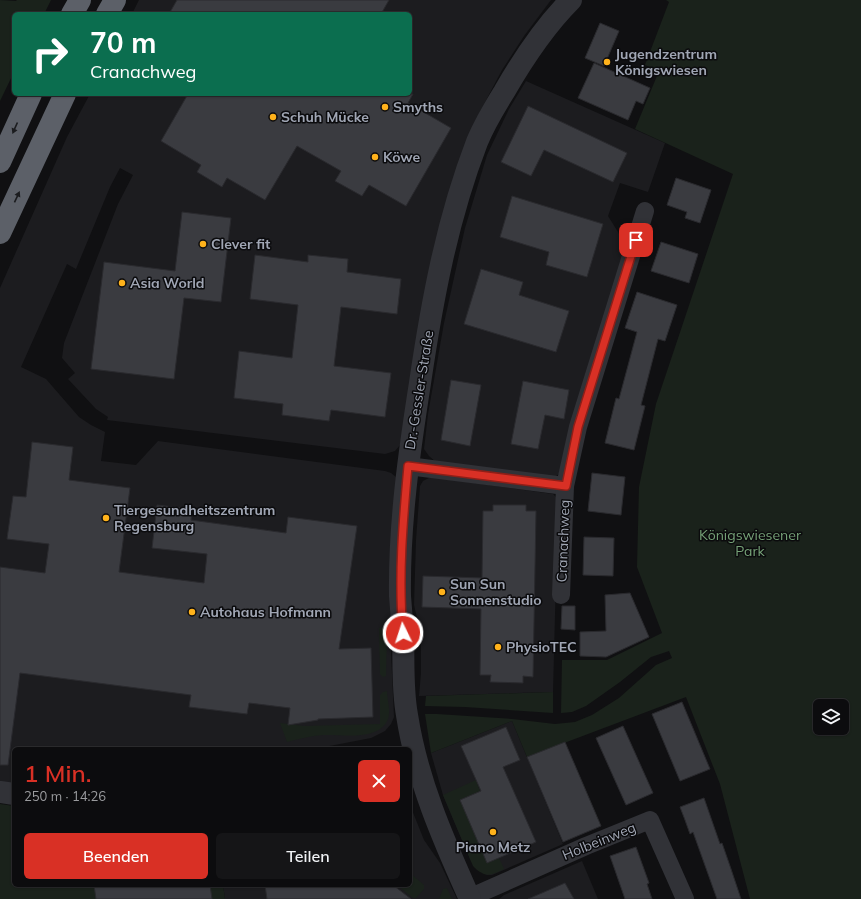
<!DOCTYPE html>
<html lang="de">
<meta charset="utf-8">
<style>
:root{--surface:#0c0c0e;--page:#151517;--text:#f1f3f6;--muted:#9a9b9e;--line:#2c2c2e;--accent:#d93025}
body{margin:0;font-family:Mulish,sans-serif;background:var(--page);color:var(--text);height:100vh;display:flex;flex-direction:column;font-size:15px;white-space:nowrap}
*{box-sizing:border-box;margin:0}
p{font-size:13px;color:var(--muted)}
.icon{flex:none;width:22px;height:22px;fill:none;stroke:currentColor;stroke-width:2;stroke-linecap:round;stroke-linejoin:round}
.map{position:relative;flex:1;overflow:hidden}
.side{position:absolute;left:12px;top:747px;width:400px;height:140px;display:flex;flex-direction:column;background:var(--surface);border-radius:6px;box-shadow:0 1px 3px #0004,0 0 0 1px var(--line)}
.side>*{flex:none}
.top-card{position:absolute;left:12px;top:12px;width:400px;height:84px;border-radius:6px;box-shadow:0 1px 3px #0004,0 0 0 1px var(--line);background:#0b6e4f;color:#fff;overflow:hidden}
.controls{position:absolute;left:813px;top:699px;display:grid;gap:8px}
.controls a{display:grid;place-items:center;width:36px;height:36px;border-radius:6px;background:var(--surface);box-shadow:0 1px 3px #0004,0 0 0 1px var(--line);font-size:20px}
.pin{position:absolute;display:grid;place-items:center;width:34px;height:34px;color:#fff;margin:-17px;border-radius:8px;box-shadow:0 2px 6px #0006}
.me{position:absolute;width:44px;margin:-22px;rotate:356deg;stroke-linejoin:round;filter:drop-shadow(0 0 3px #0008)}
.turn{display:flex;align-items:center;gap:14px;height:84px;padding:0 12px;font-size:18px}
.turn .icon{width:52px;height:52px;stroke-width:2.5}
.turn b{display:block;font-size:28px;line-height:34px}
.round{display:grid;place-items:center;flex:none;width:42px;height:42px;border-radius:6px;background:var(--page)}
.headline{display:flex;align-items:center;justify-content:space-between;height:68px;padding:0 12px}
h1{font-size:24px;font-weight:600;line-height:30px;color:var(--accent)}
.primary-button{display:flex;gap:8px;margin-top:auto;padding:8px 12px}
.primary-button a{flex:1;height:46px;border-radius:6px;background:var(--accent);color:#fff;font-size:16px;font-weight:600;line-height:46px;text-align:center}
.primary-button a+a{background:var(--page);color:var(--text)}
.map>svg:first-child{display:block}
.built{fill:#1c1c1f}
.green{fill:#1a221b;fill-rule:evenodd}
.building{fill:#3a3b40;stroke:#2a2a2e}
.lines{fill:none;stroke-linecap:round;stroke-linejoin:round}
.minor{stroke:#313237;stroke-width:18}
.tertiary{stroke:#313237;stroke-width:22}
.motorway{stroke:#5c6068;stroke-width:22}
.oneway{fill:#1b1c1f}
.route-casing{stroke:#8d1f18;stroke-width:10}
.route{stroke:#d93025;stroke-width:7}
.poi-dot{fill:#ffb21b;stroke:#0b0b0d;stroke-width:1.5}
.labels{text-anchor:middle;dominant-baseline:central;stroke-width:3;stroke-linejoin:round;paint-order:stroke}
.poi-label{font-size:14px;font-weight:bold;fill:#a0a6b4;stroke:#0b0b0d;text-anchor:start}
.street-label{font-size:14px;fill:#a0a6b4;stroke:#0b0b0d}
.park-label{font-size:14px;fill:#75a177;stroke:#0b0b0d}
</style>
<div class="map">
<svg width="861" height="899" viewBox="0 0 861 899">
<rect width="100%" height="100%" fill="#101012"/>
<g class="built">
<path d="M139 0H551L524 36 502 70 474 123 400 445 395 451 385 454 107 420 108 417 96 409 68 379 75 373 62 358 64 343 118 204 133 175 120 168 110 187 76 269 67 264 21 367 46 379 79 417 91 425 105 432 101 461 136 465 158 441 385 471 391 473 396 477 391 600V653L394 717 391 724 385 731 371 738 314 749H14V787L0 785V288L67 137 90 94H410V14H132Z"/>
<path d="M526 81 665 143 648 192 620 183 608 216 623 240 626 247 559 474 554 477 437 463 429 456 424 449 428 414 444 323 465 228 487 155 509 109Z"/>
<path d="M431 477 553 494 558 499 553 692 419 696 421 673V634L414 605 416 540 420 486 423 481Z"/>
<path d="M512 721 563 844 492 875H487L477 870 470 859 443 795 431 753Z"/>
<path d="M410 805 424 840 440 863 457 899H225L223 885H410Z"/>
<path d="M582 861 598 899H499L504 895Z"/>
</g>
<g class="green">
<path d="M0 0 16 1 17 0H51L44 14H14V72L0 101Z"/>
<path d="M666 0H861V899H750L720 784 686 697 527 757 512 721 431 753 425 714H437L512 719 555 724 575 722 592 715 619 698 656 665 672 658 669 651 651 657 620 682 586 706 572 712 561 713 562 660H607L662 633 637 567 639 487 656 404 733 174 635 129 659 71 645 65 669 2ZM820 706H842V728H820Z"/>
<path d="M379 628H387L386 676 383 677 380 674Z"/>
<path d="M387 691C387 699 391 712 388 719 379 742 341 734 323 735 311 736 298 739 287 742L280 723 304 726 380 724V695L383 692Z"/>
<path d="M553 692V713L465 707 425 706 426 696Z"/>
<path d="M476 780 480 791 460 800 487 863 499 858 504 869C490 876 485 878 473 866L443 795Z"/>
<path d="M0 804 14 806V885H223L225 899H0Z"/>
<path d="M410 873 424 885V889L416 898H413L397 885H410Z"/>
<path d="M447 888 452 899H439L443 889Z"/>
</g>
<g class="building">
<path d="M177 0H389L381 14H169Z"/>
<path d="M600 23 619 31 604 66 585 58Z"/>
<path d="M594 63 650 88 643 104 636 101 628 120 578 98Z"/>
<path d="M188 94H413L408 103 451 128 406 206 369 185 362 196 335 181 341 171 297 146 265 200 227 178 222 187 197 172 201 165 161 141Z"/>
<path d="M528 106 627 153 613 182 544 150 531 176 501 162Z"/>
<path d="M676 178 711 190 700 223 685 218 687 212 667 205Z"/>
<path d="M512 196 603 224 587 277 546 265 549 252 500 237Z"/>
<path d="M182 212 231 218 221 302 184 298 174 379 91 369 104 262 175 271Z"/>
<path d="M661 242 698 254 689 283 651 271Z"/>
<path d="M255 255 308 262V255L348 259 347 272 401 279 397 314 341 307 334 366 391 373 385 417 331 410 329 421 282 415 283 404 234 398 239 351 292 358 298 305 250 299Z"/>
<path d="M481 269 523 282 519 295 569 311 556 352 464 324Z"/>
<path d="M637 292 677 305 665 341 658 339 641 405 645 406 634 450 605 443 616 398 619 399 637 332 625 328Z"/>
<path d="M451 380 481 385 470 446 441 440Z"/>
<path d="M523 381 569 390 564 419 545 415 538 449 511 444Z"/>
<path d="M32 442 73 447 69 480 130 488 119 572 204 583 207 554 152 548 157 505 192 509 191 520 286 533 288 517 357 526 339 649 371 648 373 717 318 719V720L288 725 290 708 249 703 247 714 189 707 191 695 20 673 8 765H0V567L45 573 49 544 7 539 13 496 26 497Z"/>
<path d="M592 473 625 477 621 515 588 511Z"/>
<path d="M493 505H526V511H536L533 677 523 676V683L490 682 491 675H480L481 609 422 607 423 576 482 578 483 511H493Z"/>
<path d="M584 537 614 538 613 576 583 575Z"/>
<path d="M630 593 649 637 606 657 580 656V632L606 631 605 595Z"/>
<path d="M562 606H575V630L561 629Z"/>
<path d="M682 702 710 769 680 781 652 714Z"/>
<path d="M623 726 653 793 626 805 596 738Z"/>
<path d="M506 727 520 760 503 767 536 842 487 863 460 800 481 791 461 746Z"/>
<path d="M565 742 601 826 563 842 527 757Z"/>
<path d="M704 798 720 844 722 843 731 869 741 899H717L693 832 690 834 685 820 680 807Z"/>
<path d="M636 847 649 883 647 884 652 899H625L610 856Z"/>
<path d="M565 883 574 899H528Z"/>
<path d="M94 885H210L212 899H96Z"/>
<path d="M265 885H393L411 899H267Z"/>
</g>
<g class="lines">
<g class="minor">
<path d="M408 466 565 486"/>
<path d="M561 595 565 486 578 427 645 211"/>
<path d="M469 898 586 846 650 820 685 899"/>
</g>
<g class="tertiary">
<path d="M0 792 14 794"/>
<path d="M470 899C443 839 417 780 407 715 402 688 404 661 403 634 402 621 401 609 400 596 399 524 409 453 420 383 432 301 447 220 477 142 484 125 494 108 504 92 523 59 544 27 571 0"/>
</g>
<g class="motorway">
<path d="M72 14 80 0"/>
<path d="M107 14 115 0"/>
<path d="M0 162 31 94"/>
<path d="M0 233 65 94"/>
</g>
</g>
<defs><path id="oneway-solid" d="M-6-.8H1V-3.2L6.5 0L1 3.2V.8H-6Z"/></defs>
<g class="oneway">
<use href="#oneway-solid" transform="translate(15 128) rotate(114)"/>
<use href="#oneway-solid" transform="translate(17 197) rotate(-65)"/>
</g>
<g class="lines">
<defs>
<path id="route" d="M403 633C398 577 403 521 408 466L566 486 578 427 636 240"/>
</defs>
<use href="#route" class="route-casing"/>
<use href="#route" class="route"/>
</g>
<g class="poi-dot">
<circle cx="607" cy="62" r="4"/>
<circle cx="385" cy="107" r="4"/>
<circle cx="273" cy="117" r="4"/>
<circle cx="375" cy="157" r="4"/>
<circle cx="203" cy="244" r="4"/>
<circle cx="122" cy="283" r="4"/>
<circle cx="106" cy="518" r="4"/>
<circle cx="442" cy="592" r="4"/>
<circle cx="192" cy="612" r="4"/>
<circle cx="498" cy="647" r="4"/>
<circle cx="493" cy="832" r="4"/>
</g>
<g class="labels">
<g class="poi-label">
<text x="615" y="54">Jugendzentrum<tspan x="615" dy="16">Königswiesen</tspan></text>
<text x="393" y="107">Smyths</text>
<text x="281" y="117">Schuh Mücke</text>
<text x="383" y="157">Köwe</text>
<text x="211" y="244">Clever fit</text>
<text x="130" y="283">Asia World</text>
<text x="114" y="510">Tiergesundheitszentrum<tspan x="114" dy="16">Regensburg</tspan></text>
<text x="450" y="584">Sun Sun<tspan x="450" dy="16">Sonnenstudio</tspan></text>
<text x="200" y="612">Autohaus Hofmann</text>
<text x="506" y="647">PhysioTEC</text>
<text x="493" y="847" text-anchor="middle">Piano Metz</text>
</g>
<g class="street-label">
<text transform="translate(419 390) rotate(-81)">Dr.-Gessler-Straße</text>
<text transform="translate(563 541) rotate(-88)">Cranachweg</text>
<text transform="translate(599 841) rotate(-22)">Holbeinweg</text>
</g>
<g class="park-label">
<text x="750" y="535">Königswiesener<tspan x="750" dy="16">Park</tspan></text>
</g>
</g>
</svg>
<div class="controls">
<a><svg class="icon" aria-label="layers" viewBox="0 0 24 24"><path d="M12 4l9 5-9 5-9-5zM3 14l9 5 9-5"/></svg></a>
</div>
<div class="pin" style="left:636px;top:240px;background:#d93025"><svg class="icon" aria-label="arrive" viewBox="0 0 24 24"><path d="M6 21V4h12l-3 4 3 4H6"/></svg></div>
<svg class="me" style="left:403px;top:633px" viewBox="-20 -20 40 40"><circle r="17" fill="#d93025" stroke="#fff" stroke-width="3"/><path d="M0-11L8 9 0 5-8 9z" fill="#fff"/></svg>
<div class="top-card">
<div class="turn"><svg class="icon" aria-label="right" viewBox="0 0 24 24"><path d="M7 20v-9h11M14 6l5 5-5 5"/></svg><div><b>70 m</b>Cranachweg</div></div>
</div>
<section class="side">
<div class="headline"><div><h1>1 Min.</h1><p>250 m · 14:26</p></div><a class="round" style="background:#d93025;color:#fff"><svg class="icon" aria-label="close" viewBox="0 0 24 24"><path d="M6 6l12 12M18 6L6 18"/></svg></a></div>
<div class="primary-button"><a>Beenden</a><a>Teilen</a></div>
</section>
</div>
